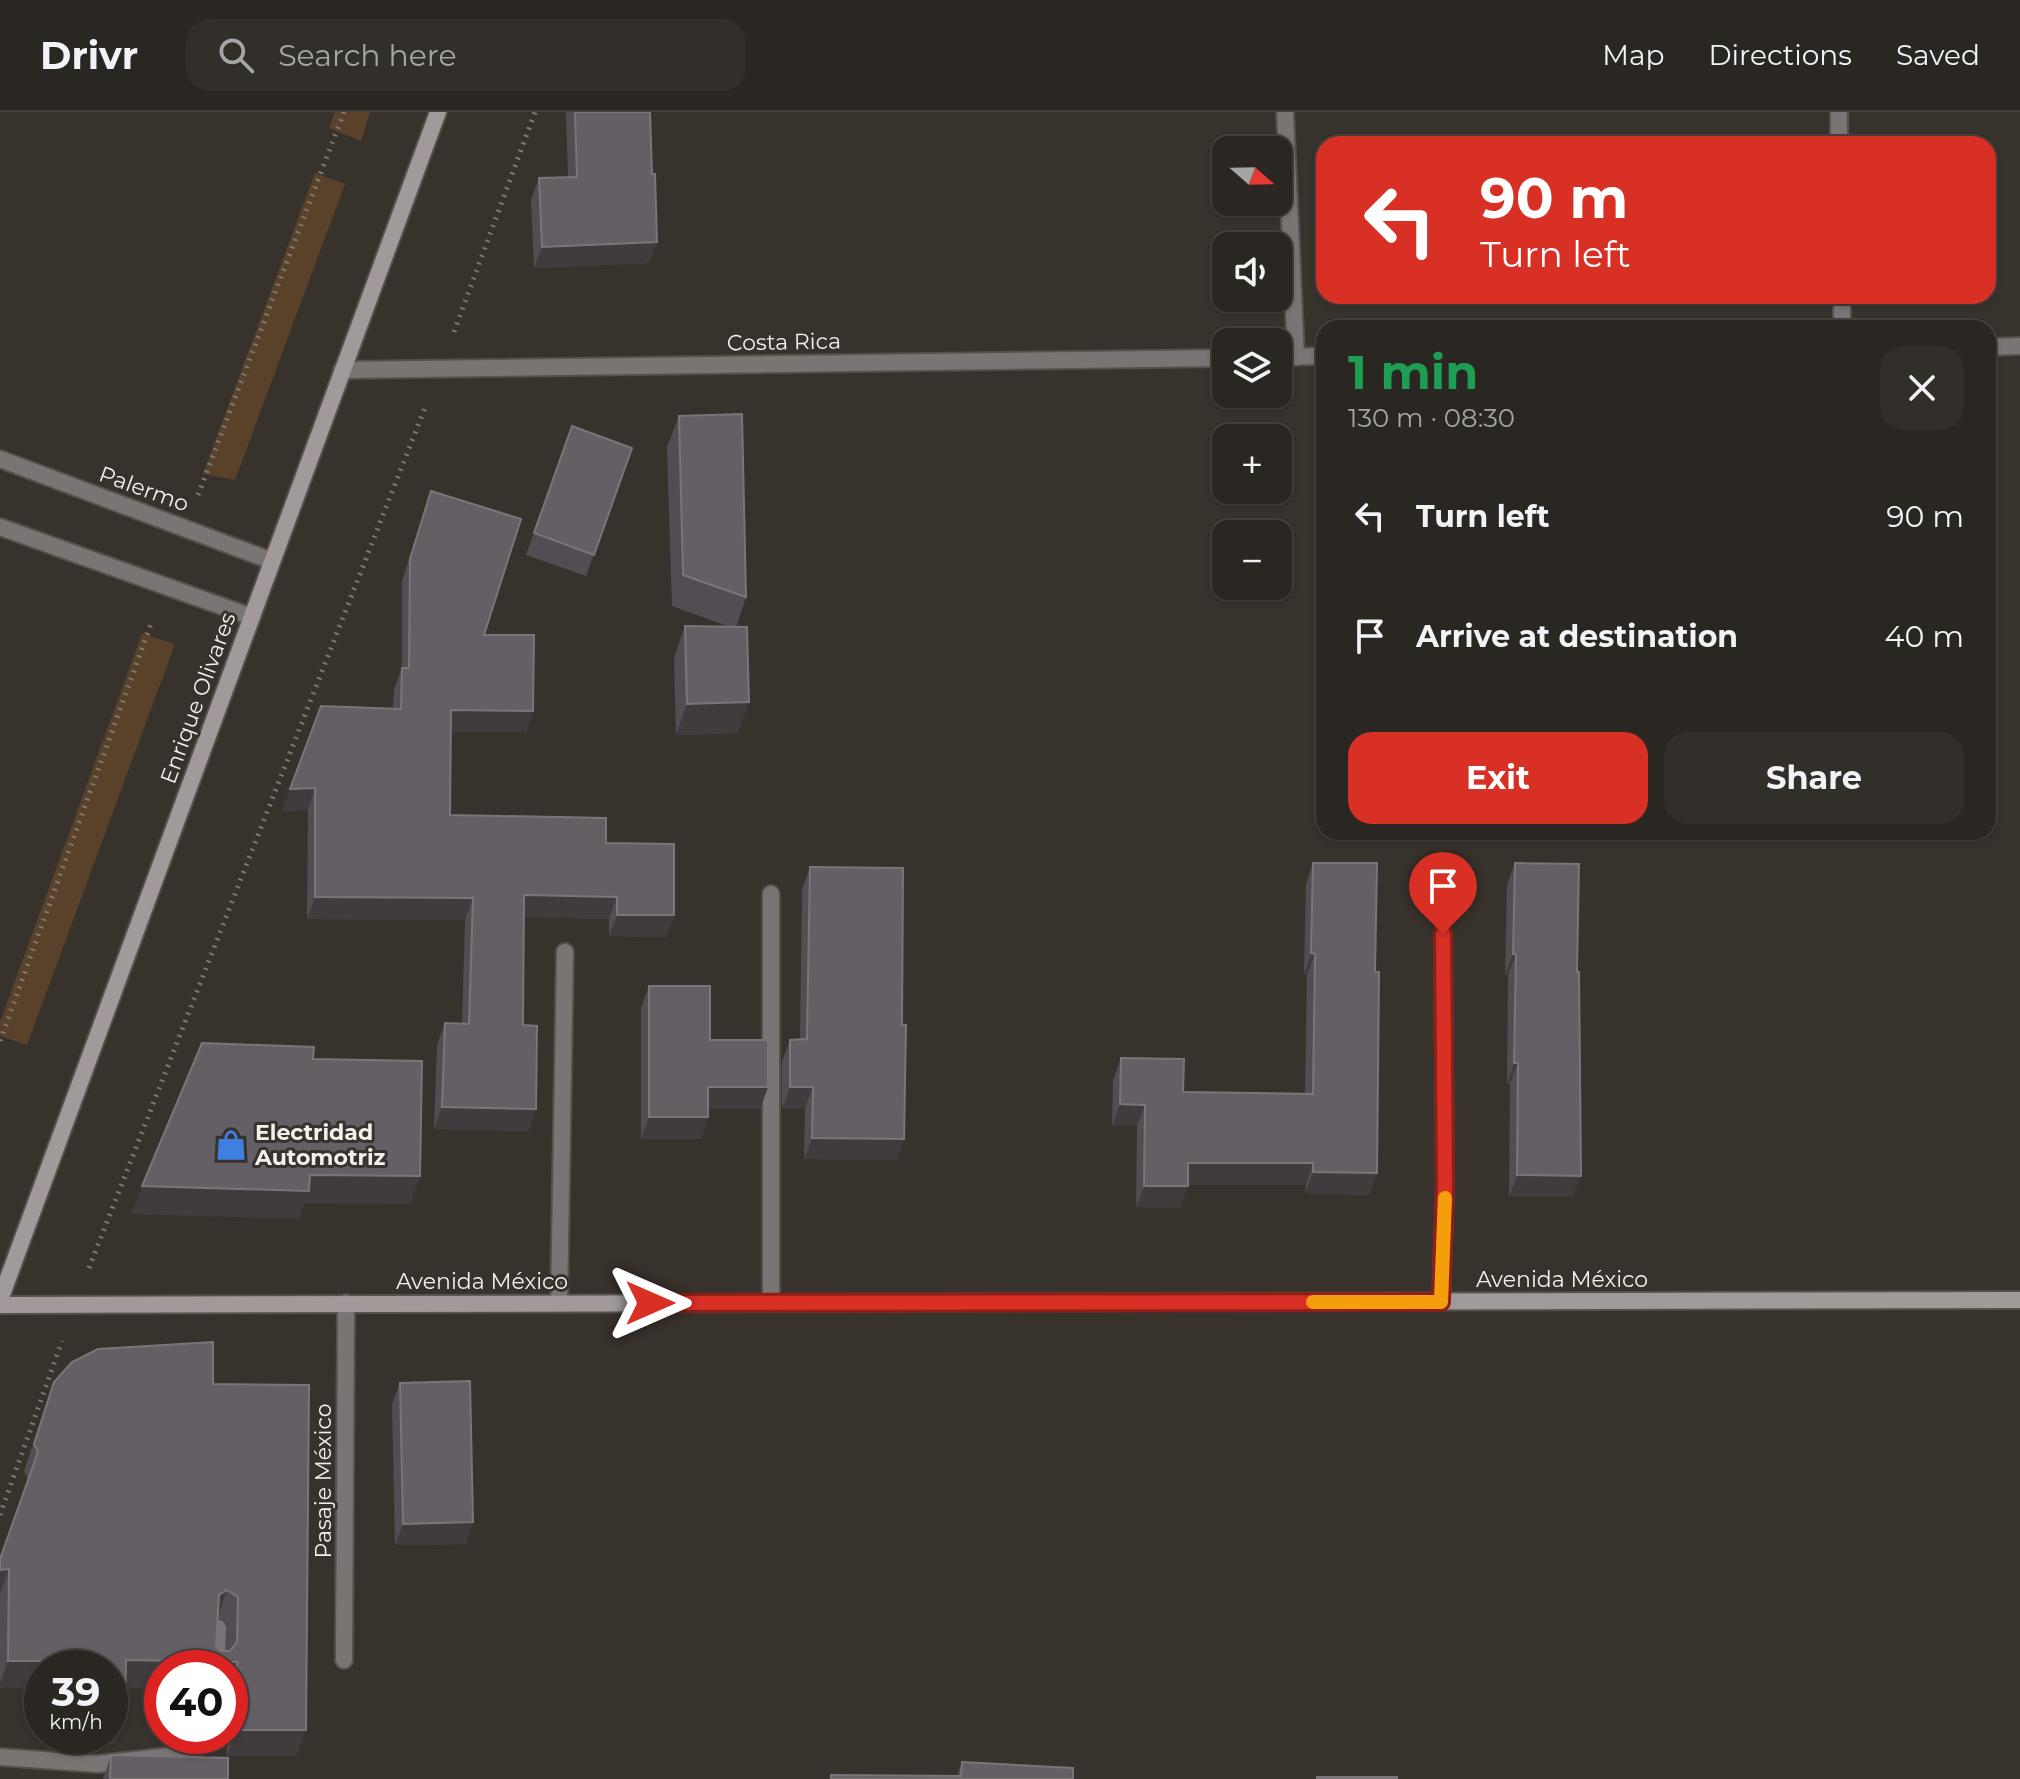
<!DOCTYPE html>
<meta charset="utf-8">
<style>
:root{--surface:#2a2621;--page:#322e2a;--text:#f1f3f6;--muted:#a5a5a5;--line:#46433f;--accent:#d93025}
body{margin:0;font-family:Montserrat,sans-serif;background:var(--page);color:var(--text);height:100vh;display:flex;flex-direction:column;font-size:30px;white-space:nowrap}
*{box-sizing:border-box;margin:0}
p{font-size:26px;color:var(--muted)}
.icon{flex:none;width:44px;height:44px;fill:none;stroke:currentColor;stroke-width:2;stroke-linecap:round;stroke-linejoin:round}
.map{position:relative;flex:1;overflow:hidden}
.details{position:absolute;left:1316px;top:208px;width:680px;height:520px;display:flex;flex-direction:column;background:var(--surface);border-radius:24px;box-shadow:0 2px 6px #0004,0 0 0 2px var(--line)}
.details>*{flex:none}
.guide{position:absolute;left:1316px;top:24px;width:680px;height:168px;border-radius:24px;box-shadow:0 2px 6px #0004,0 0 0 2px var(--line);background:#d93025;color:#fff;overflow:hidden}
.needle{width:52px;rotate:110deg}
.buttons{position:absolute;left:1212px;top:24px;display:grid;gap:16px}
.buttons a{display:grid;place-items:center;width:80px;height:80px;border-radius:16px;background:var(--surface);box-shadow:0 2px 6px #0004,0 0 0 2px var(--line);font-size:40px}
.speed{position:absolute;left:24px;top:1538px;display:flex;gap:16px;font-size:40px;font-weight:700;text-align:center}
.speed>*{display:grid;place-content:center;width:104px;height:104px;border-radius:50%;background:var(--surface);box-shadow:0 2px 6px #0004,0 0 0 2px var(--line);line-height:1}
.speed small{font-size:20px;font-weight:400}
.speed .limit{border:12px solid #d22;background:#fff;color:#111}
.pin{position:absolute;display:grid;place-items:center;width:68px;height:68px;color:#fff;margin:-82px -34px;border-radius:50% 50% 50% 0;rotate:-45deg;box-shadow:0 0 8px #0007}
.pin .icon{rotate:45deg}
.me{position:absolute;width:88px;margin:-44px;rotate:90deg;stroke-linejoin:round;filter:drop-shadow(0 0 6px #0008)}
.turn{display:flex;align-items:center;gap:28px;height:168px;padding:0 32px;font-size:36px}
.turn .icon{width:104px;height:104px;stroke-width:2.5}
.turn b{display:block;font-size:56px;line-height:68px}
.round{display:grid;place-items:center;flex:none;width:84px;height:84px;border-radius:24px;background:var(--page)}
.headline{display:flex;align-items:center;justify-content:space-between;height:136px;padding:0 32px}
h1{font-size:48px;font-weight:700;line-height:60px;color:#1e9e55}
.action{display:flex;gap:16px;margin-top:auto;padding:16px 32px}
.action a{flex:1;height:92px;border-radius:24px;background:var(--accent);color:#fff;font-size:32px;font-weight:700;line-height:92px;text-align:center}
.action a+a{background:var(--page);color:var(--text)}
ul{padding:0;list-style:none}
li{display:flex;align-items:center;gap:24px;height:120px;padding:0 32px}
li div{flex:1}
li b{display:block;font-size:30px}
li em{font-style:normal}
header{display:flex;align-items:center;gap:48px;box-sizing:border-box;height:112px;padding:0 40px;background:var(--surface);border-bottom:2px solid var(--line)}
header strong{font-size:38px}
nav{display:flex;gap:44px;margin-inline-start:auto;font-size:28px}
.search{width:560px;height:72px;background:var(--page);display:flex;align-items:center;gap:20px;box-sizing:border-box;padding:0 28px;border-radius:24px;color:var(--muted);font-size:30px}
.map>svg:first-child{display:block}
.green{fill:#5a422a}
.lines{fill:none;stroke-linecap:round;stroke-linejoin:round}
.lane-casing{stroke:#56504b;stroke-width:20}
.street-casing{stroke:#56504b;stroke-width:20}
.secondary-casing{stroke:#56504b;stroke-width:20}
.path{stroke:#7c7771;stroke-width:5;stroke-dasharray:2 6;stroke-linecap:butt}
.lane{stroke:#7a7575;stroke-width:16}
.street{stroke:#7a7575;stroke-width:16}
.secondary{stroke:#a29a9a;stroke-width:16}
.wall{fill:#534d53;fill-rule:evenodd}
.shaded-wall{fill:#413b3d}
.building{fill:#645f64;stroke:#7b7579;stroke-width:2;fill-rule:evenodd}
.route-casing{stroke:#8d1f18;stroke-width:20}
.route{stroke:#d93025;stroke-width:14}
.slow{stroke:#f59e0b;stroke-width:14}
.labels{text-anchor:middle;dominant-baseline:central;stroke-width:6;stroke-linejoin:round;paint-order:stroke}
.street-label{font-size:22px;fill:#f3efeb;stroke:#38322c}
.poi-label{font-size:22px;font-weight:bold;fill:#f3efeb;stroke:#38322c;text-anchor:start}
</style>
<header>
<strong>Drivr</strong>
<div class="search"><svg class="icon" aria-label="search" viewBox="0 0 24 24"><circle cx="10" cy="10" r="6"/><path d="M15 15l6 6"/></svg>Search here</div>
<nav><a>Map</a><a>Directions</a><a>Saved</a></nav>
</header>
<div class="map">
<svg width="2020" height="1667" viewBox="0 0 2020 1667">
<rect width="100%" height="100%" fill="#38322c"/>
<g class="green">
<path d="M335 0H370L361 29 329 16Z"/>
<path d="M315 61 345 72 235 368 203 362Z"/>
<path d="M142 522 175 532 27 933 0 924V910Z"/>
</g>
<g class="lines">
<defs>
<g id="lane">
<path d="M1285 0 1296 245"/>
<path d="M1839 0V32"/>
<path d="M1842 184V216"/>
<path d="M771 782V1191"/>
<path d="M1441 1190 1445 1074 1443 822"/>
<path d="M559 1191 565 840"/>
<path d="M216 1556 218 1516"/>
<path d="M0 1645 98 1652 188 1642 205 1629 206 1624"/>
</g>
<g id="street">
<path d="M1988 235 2020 234"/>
<path d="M1278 245 1324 244"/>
<path d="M342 258 1226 246"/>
<path d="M0 347 272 449"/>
<path d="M0 415 252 505"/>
<path d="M344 1548 346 1191"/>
</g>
<g id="secondary">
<path d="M0 1188 438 0"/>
<path d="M0 1193 2020 1188"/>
</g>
</defs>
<use href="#lane" class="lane-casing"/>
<use href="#street" class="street-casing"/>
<use href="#secondary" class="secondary-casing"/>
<g class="path">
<path d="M454 220 535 0"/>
<path d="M198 383 344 0"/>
<path d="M0 929 152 509"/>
<path d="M89 1156 426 293"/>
<path d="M0 1403 62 1229"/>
</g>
<use href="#lane" class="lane"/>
<use href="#street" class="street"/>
<use href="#secondary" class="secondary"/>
</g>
<g class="wall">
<path d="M566 0H650L652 62 649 151 534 156 531 88 539 66 568 65Z"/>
<path d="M679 304 746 485 736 515 738 621 676 623 674 546 685 514 730 515 672 494 667 335Z"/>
<path d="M572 314 632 336 586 464 526 443Z"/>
<path d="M431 379 484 523 533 599 526 620H451L450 703 606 731 674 803 666 825 609 824V807L524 805 523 913 536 997 528 1019 434 1017 437 933 445 911 462 912 465 808 307 807 308 698 282 699 393 596 394 577 402 556V469Z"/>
<path d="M1313 751 1375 860 1377 1061 1369 1083 1305 1081 1306 1073H1188L1180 1096 1136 1095 1137 1014H1112L1113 968 1121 946 1183 980 1305 982 1307 863H1304L1306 772Z"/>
<path d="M1515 751 1573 1085H1509L1510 972H1507L1508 863H1505L1507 773Z"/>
<path d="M810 755 902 913 904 1027 896 1048 804 1047 805 996 782 997V949L790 928 800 927 802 777Z"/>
<path d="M649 874 710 928 768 975 760 997H708V1005L701 1027H641V896Z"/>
<path d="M54 1270 213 1272 296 1644H227V1624H230V1556L162 1576 125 1575 115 1632 47 1631V1624H110V1556H42V1576H0V1446L28 1367 24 1359ZM218 1505 228 1512 227 1539H220L216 1534Z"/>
<path d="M400 1271 473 1410 465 1432 395 1433 392 1292Z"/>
<path d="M111 1643 228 1667H103Z"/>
<path d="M962 1650 1073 1667H829L831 1663 957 1664Z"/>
</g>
<g class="shaded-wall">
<path d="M657 130 649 151 534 156 542 135Z"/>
<path d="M749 590 738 621 676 623 687 592Z"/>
<path d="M451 598 533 599 526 620H443Z"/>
<path d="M315 676 308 698 282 699 290 677Z"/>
<path d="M524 783 617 785 609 807 516 805Z"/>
<path d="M315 785 473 786 465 808 307 807Z"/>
<path d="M617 803H674L666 825 609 824Z"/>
<path d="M1311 841 1315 842 1307 863H1304Z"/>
<path d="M1513 842H1516L1508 863H1505Z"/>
<path d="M1514 951H1518L1510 972H1507Z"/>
<path d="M708 975H768L760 997H700Z"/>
<path d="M790 975H813L805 996 782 997Z"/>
<path d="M1120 992 1145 993 1137 1014H1112Z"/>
<path d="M442 995 536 997 528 1019 434 1017Z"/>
<path d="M649 1005H708L701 1027H641Z"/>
<path d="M812 1026 904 1027 896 1048 804 1047Z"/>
<path d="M1188 1051H1313L1306 1073H1180Z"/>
<path d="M1313 1060 1377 1061 1369 1083 1305 1081Z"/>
<path d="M310 1063 420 1064 410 1092 305 1091 299 1107 131 1102 142 1074Z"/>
<path d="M1517 1063 1581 1064 1573 1085H1509Z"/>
<path d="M1144 1074H1188L1180 1096 1136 1095Z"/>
<path d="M473 1410 465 1432 395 1433 403 1412Z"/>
<path d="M9 1457 0 1482V1458Z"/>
<path d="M227 1478 218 1505 219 1483Z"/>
<path d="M126 1548 237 1550 230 1570V1556H162V1576L116 1575Z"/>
<path d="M8 1549H58L56 1556H42V1576H0V1571Z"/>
<path d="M110 1605H125L115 1632 47 1631 50 1624H110Z"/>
<path d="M237 1618H306L296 1644H227Z"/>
</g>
<g class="building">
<path d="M575 0H650L652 62H655L657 130 542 135 539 66 577 65Z"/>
<path d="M742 302 746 485 683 463 679 304Z"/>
<path d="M572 314 632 336 594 443 534 421Z"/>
<path d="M431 379 521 407 484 523H534L533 599 451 598 450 703 606 706V731L674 732V803H617V785L524 783 523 913 537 914 536 997 442 995 445 911 469 912 473 786 315 785V676L290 677 321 594 401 597 402 556H409L410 447Z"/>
<path d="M685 514 747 515 749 590 687 592Z"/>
<path d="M1313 751H1377L1375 860H1379L1377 1061 1313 1060V1051H1188V1074H1144L1145 993 1120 992 1121 946 1184 947 1183 980 1313 982 1315 842 1311 841Z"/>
<path d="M1515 751 1579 752 1577 860H1579L1581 1064 1517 1063 1518 951H1514L1516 842H1513Z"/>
<path d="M810 755 903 756 902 913H906L904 1027 812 1026 813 975H790V928L807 927Z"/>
<path d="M649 874H710V928H768V975H708V1005H649Z"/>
<path d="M202 931 314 935 313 947 422 949 420 1064 310 1063 309 1079 142 1074Z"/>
<path d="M213 1230V1272L309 1273 306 1618H237V1550L126 1548 125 1605H110V1556H58V1549H8L9 1457 0 1458V1447L38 1340 34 1332 54 1270 72 1250 98 1237ZM227 1478 238 1485 237 1530 230 1539H220L216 1534 219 1483Z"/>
<path d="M470 1269 473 1410 403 1412 400 1271Z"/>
<path d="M111 1643 228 1646V1667H110Z"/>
<path d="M962 1650 1073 1656V1667H831V1663L961 1664Z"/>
<rect x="1317" y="1665" width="80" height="2"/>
</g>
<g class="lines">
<defs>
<path id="route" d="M650 1191 1441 1190 1445 1074 1443 822"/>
</defs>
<use href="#route" class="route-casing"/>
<use href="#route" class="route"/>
<path class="slow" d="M1313 1190H1441L1445 1086"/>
</g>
<defs>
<symbol id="shop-bare" viewBox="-9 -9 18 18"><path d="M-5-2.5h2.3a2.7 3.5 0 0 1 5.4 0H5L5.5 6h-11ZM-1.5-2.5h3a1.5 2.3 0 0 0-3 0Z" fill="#3f7fe0" stroke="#38322c" stroke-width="2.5" paint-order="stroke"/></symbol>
</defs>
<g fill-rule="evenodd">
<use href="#shop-bare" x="209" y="1011" width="44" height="44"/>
</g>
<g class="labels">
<g class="street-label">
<text transform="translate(784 230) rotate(-1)">Costa Rica</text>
<text transform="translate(144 377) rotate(20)">Palermo</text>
<text transform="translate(198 586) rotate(-70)">Enrique Olivares</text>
<text x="1562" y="1167">Avenida México</text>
<text x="482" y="1169">Avenida México</text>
<text transform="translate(323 1369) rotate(-90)">Pasaje México</text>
</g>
<g class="poi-label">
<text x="255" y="1020">Electridad<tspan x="255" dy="25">Automotriz</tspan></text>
</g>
</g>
</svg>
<div class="buttons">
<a><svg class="needle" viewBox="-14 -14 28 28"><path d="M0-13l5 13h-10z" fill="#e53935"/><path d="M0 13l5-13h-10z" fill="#a5a5a5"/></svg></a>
<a><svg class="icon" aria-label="sound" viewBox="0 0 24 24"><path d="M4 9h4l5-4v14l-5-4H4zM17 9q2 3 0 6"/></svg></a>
<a><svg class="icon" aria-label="layers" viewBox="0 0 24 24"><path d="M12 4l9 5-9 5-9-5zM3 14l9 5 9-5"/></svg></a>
<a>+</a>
<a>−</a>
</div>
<div class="speed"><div>39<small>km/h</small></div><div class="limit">40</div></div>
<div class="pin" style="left:1443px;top:822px;background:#d93025"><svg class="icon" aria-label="arrive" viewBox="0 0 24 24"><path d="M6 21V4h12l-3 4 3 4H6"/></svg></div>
<svg class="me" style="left:650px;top:1191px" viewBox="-20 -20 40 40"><path d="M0-17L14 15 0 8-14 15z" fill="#d93025" stroke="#fff" stroke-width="4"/></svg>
<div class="guide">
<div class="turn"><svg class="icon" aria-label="left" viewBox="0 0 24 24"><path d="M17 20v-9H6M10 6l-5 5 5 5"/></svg><div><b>90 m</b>Turn left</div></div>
</div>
<section class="details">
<div class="headline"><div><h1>1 min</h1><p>130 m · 08:30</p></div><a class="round"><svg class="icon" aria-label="close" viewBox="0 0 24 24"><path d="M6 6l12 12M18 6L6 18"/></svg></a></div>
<ul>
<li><svg class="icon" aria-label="left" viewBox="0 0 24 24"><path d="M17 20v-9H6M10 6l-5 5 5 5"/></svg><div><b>Turn left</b></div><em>90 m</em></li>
<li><svg class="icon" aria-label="arrive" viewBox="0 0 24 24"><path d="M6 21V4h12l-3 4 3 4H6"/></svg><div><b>Arrive at destination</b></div><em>40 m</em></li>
</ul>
<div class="action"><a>Exit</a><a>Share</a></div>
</section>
</div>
